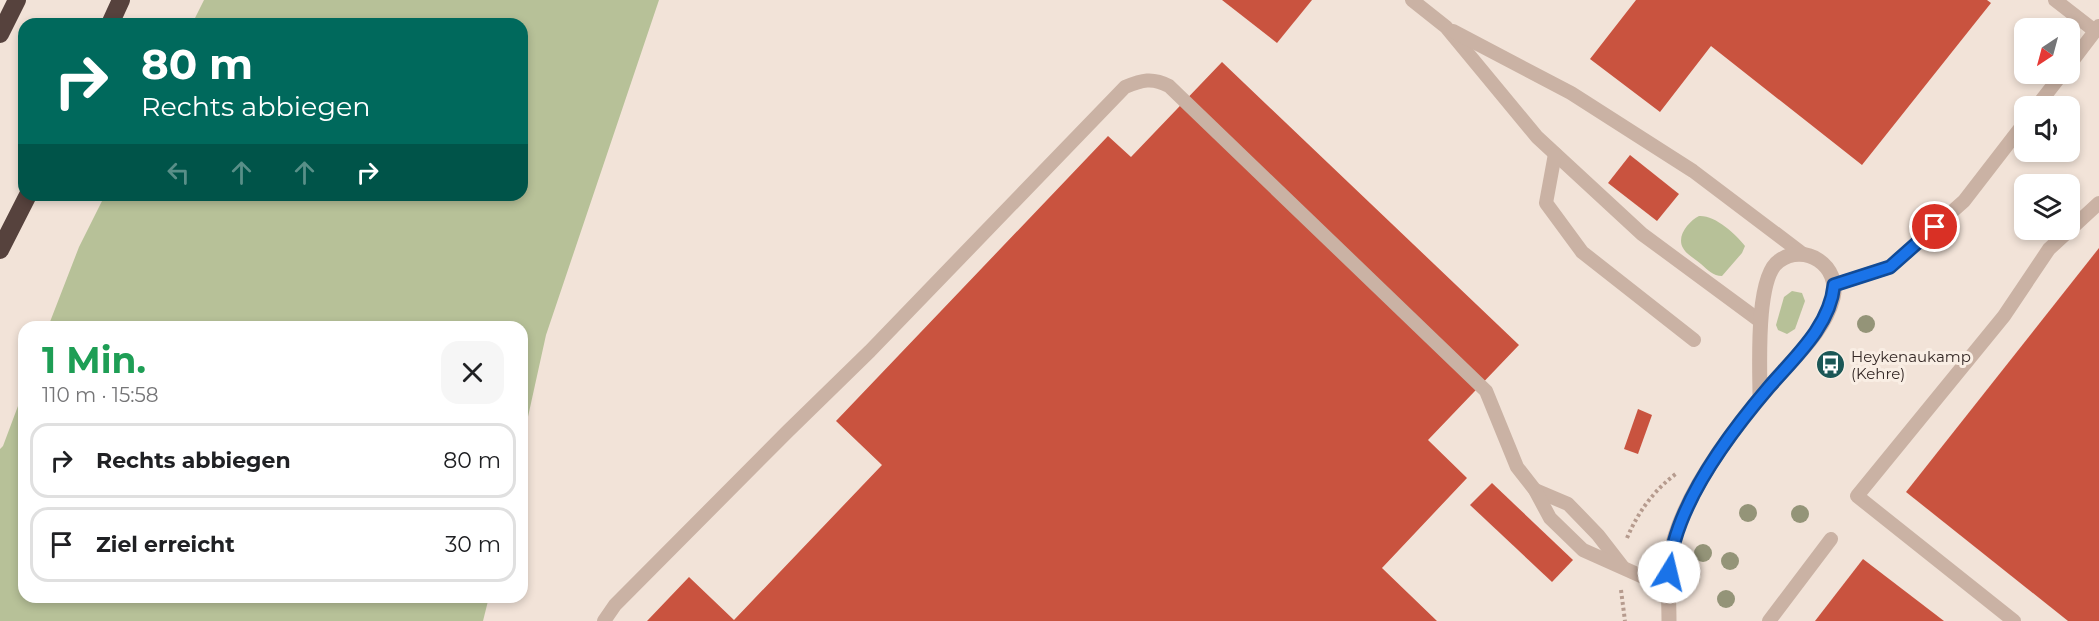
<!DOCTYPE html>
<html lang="de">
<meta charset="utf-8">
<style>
:root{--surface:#fff;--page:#f6f6f6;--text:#202124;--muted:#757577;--line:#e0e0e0}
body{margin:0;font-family:Montserrat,sans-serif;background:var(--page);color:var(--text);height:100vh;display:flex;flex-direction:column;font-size:22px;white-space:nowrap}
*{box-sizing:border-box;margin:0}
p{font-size:20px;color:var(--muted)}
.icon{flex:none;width:33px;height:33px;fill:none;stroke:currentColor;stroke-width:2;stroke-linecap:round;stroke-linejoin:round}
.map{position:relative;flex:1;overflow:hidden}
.panel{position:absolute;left:18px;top:321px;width:510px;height:282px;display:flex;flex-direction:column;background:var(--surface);border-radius:18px;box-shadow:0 3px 9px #0003}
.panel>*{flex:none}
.hud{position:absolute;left:18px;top:18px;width:510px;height:183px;border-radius:18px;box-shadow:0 3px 9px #0003;background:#00695c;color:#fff;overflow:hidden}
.needle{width:39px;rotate:216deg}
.fabs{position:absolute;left:2014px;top:18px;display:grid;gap:12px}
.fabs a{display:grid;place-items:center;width:66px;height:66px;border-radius:12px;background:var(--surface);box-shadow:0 3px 9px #0003;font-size:30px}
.pin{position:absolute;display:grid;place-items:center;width:51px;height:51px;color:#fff;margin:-26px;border:3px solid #fff;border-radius:50%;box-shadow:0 2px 6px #0007}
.me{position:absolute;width:66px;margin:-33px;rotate:9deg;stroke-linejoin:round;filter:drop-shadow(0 0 4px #0008)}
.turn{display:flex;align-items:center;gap:21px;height:126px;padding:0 24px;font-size:27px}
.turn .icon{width:78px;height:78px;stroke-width:2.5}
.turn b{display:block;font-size:42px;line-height:51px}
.lanes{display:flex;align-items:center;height:57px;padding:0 24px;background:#0003;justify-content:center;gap:30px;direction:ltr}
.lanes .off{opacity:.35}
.round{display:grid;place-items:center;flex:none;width:63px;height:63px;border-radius:18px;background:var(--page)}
.head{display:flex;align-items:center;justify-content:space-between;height:102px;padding:0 24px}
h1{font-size:36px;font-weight:700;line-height:45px;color:#1e9e55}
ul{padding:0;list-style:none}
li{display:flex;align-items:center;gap:18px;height:75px;margin:0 12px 9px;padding:0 12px;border:3px solid var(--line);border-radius:18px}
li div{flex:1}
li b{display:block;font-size:22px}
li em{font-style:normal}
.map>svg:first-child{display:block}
.green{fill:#b7c198}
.building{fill:#c9533f}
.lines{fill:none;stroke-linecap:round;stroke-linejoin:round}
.path{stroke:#b69b8e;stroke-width:4;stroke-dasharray:3 3;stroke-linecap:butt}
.service{stroke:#cab2a4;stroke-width:14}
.minor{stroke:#cab2a4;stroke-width:15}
.motorway{stroke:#56423d;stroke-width:18}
.tree{fill:#949478}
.route-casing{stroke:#114b97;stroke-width:15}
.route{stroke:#1a73e8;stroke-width:10}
.labels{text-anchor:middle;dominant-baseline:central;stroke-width:6;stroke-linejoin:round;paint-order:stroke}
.poi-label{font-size:15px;fill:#352926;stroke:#f9eee4;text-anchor:start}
</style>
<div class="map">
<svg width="2099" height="621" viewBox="0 0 2099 621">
<rect width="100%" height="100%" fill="#f2e3d8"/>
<g class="green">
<path d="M204 0H659L546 335 522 444V327H48L79 247 105 195H522V24H192Z"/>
<path d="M1699 216C1715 215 1736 234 1745 246L1742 253 1722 276C1713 276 1708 270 1701 264 1695 259 1686 254 1683 248 1676 236 1689 221 1699 216Z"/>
<path d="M1792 291 1802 293 1805 301 1795 329 1787 334 1778 330 1776 325 1784 297Z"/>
<path d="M24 390V597H489L483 621H0V449L3 446Z"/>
</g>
<g class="building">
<path d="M1222 0H1312L1277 43Z"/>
<path d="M1636 0H1987L1991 3 1862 165 1711 46 1660 112 1590 59Z"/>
<path d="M1222 62 1519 345 1428 440 1467 478 1382 568 1437 621H647L689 577 734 620 882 465 836 421 1108 136 1131 157Z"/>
<path d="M1630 155 1679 194 1657 221 1608 183Z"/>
<path d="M2099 248V621H2068L1906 492Z"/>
<path d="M1638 409 1652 415 1638 454 1624 449Z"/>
<path d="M1492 483 1573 560 1552 582 1470 505Z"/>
<path d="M1863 559 1944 621H1815Z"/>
</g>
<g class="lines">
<g class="path">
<path d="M1627 538C1638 512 1654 490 1677 473"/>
<path d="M1621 590 1625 621"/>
</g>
<g class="service">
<path d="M1412 0 1446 27 1537 137 1642 234 1760 321"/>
<path d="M2055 0 2095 31"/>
<path d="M1453 31 1571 93 1693 171 1803 254"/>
<path d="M2070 64 2099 26"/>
<path d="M2037 106 2062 74"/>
<path d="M1555 154 1546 203 1582 252 1694 340"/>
<path d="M1834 285 1890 267 1964 201 2025 122"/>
<path d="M1535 490 1568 504 1598 535 1622 566"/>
<path d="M604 621 615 605 787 432 870 351 1125 87C1142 80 1152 77 1169 86L1486 391 1517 467 1535 490 1550 518 1583 550 1668 588"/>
<path d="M1769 621 1831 539"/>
<path d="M2014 621 1857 496 2004 316 2049 249 2099 203"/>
</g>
<path class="minor" d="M1669 621C1669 600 1667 578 1670 557 1680 496 1736 425 1776 379 1797 355 1825 330 1833 298 1841 266 1805 242 1779 261 1755 277 1760 369 1760 397"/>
<g class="motorway">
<path d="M110 24 121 0"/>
<path d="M0 34 17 0"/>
<path d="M0 250 28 195"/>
</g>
</g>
<g class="tree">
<circle cx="1866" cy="324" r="9"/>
<circle cx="1748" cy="513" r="9"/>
<circle cx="1800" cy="514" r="9"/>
<circle cx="1703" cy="553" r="9"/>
<circle cx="1730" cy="561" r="9"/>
<circle cx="1726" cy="599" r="9"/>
</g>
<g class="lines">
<defs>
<path id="route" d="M1669 572C1673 508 1728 435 1769 387 1795 357 1830 326 1834 285L1890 267 1935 227"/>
</defs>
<use href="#route" class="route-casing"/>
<use href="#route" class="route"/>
</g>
<defs>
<symbol id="bus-disc" viewBox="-11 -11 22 22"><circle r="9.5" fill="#1b5756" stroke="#f9eee4"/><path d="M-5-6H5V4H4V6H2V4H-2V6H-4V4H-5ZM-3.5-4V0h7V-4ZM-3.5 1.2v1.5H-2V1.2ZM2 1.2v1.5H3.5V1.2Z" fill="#fff"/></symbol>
</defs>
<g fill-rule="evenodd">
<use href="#bus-disc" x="1814" y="348" width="33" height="33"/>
</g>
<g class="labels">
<g class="poi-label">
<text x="1851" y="356">Heykenaukamp<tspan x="1851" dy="17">(Kehre)</tspan></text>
</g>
</g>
</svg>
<div class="fabs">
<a><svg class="needle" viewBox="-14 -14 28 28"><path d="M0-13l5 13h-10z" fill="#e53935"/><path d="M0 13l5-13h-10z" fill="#757577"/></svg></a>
<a><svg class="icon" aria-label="sound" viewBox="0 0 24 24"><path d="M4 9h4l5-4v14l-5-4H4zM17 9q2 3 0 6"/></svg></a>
<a><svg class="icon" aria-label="layers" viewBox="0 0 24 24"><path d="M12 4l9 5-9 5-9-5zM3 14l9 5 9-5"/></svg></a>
</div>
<div class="pin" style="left:1935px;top:227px;background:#d93025"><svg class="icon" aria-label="arrive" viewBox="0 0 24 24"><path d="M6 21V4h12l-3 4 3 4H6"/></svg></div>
<svg class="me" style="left:1669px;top:572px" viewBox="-20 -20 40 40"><circle r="19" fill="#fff"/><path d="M0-13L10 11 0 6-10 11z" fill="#1a73e8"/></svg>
<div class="hud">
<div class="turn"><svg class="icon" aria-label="right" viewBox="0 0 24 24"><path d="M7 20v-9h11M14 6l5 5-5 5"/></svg><div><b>80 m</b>Rechts abbiegen</div></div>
<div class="lanes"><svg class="icon off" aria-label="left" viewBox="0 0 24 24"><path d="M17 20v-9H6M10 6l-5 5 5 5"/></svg><svg class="icon off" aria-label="ahead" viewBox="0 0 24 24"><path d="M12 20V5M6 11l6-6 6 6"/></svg><svg class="icon off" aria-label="ahead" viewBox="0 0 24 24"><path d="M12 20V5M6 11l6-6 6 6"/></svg><svg class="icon" aria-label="right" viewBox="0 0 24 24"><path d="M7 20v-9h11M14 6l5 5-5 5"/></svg></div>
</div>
<section class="panel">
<div class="head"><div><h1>1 Min.</h1><p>110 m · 15:58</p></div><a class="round"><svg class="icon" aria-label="close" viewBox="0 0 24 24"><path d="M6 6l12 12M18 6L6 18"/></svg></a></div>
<ul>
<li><svg class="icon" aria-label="right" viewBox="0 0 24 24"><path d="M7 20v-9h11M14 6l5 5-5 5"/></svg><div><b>Rechts abbiegen</b></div><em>80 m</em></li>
<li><svg class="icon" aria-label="arrive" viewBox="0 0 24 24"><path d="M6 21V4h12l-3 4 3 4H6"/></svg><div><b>Ziel erreicht</b></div><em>30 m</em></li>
</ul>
</section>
</div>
